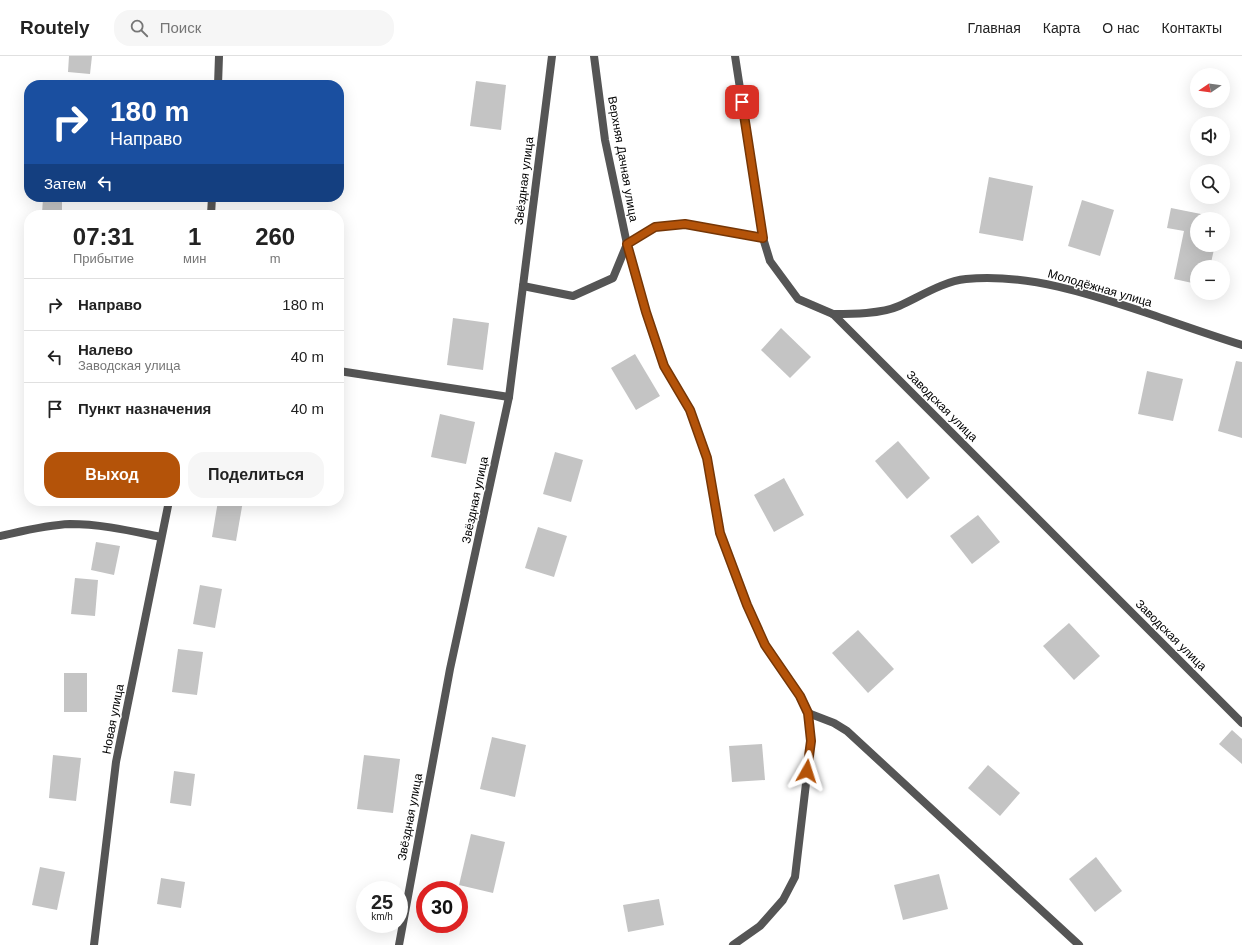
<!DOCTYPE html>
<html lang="ru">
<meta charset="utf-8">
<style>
:root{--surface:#fff;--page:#f6f6f6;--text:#222;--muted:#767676;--line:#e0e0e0;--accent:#b45309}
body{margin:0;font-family:Arial,sans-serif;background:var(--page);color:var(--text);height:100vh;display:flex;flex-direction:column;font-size:15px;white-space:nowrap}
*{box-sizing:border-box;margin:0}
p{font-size:13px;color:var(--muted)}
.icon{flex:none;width:22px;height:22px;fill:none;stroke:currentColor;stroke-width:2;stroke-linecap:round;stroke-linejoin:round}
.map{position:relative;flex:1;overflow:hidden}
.drawer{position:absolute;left:24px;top:154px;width:320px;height:296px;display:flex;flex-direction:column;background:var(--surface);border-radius:16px;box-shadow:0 4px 16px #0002}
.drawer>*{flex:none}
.banner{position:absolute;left:24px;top:24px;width:320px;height:122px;border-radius:16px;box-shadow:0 4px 16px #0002;background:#1a4fa0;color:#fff;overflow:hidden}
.needle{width:26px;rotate:257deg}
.tools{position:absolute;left:1190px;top:12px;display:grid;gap:8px}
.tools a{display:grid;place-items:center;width:40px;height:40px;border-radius:50%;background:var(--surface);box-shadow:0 4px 16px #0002;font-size:20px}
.speed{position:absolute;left:356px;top:825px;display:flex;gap:8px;font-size:20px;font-weight:700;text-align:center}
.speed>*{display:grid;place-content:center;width:52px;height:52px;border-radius:50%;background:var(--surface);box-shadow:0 4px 16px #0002;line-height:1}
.speed small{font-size:10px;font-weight:400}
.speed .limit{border:6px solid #d22;background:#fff;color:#111}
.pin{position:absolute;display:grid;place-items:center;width:34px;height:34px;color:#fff;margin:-17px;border-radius:8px;box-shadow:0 2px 6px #0006}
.me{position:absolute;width:44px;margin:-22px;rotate:6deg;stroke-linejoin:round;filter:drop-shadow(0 0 3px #0008)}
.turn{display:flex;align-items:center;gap:14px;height:84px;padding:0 20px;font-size:18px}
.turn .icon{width:52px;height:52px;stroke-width:2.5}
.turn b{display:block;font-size:28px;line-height:34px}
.then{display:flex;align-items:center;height:38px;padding:0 20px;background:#0003;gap:8px;font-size:15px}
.eta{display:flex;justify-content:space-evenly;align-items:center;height:68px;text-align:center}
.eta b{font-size:24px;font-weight:600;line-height:28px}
.action{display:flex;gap:8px;margin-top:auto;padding:8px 20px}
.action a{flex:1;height:46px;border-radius:16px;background:var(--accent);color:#fff;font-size:16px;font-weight:600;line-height:46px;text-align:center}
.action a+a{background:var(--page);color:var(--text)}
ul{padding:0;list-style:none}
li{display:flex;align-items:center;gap:12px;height:52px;padding:0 20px;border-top:1px solid var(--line)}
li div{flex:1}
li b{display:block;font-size:15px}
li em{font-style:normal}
header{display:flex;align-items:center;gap:24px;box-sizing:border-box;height:56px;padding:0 20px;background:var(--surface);border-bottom:1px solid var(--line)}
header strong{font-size:19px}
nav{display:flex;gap:22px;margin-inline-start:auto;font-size:14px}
.search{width:280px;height:36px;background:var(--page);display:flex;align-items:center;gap:10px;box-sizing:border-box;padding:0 14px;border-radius:16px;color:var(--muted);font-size:15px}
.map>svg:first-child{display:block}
.building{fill:#c4c4c4}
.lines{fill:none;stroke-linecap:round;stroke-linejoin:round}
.service{stroke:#555;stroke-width:8}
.minor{stroke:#555;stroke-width:8}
.route-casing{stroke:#753606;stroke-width:10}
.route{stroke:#b45309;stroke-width:7}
.labels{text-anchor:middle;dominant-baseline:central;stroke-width:3;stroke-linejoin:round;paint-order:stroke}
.street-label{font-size:12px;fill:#000;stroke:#fff}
</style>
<header>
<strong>Routely</strong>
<div class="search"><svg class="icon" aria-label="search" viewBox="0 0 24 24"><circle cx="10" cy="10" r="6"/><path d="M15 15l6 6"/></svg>Поиск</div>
<nav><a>Главная</a><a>Карта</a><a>О нас</a><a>Контакты</a></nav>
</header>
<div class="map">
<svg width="1242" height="889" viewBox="0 0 1242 889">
<rect width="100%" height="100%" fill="#fff"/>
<g class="building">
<path d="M69 0H92L90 18 68 16Z"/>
<path d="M476 25 506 29 501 74 470 70Z"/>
<path d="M989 121 1033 130 1023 185 979 177Z"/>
<path d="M43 141H62V159H42Z"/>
<path d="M1082 144 1114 154 1100 200 1068 190Z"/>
<path d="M1171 152 1221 162 1197 163V189H1215L1210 211H1197V228L1174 223 1184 175 1167 172Z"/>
<path d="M453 262 489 267 483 314 447 309Z"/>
<path d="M781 272 811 301 790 322 761 294Z"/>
<path d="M635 298 660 340 636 354 611 312Z"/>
<path d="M1236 305 1242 306V382L1218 375Z"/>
<path d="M1147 315 1183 323 1173 365 1138 358Z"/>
<path d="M440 358 475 366 466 408 431 401Z"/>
<path d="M898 385 930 422 907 443 875 405Z"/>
<path d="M555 396 583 404 571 446 543 438Z"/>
<path d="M784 422 804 459 774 476 754 439Z"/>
<path d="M218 445H243L236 485 212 481Z"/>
<path d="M978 459 1000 486 972 508 950 480Z"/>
<path d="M538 471 567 480 554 521 525 512Z"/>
<path d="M96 486 120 490 114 519 91 514Z"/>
<path d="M75 522 98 524 95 560 71 558Z"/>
<path d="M200 529 222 533 215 572 193 568Z"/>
<path d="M1069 567 1100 600 1074 624 1043 590Z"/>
<path d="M858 574 894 613 868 637 832 597Z"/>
<path d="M178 593 203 596 197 639 172 636Z"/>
<rect x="64" y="617" width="23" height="39"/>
<path d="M1232 674 1242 683V708L1219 688Z"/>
<path d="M492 681 526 689 515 741 480 733Z"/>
<path d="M762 688 765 724 732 726 729 690Z"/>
<path d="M53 699 81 702 76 745 49 742Z"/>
<path d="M364 699 400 703 393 757 357 753Z"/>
<path d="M988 709 1020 737 1000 760 968 732Z"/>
<path d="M174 715 195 718 191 750 170 747Z"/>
<path d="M471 778 505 786 493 837 459 829Z"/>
<path d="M1096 801 1122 835 1095 856 1069 823Z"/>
<path d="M40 811 65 816 57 854 32 849Z"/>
<path d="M939 818 948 853 903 864 894 829Z"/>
<path d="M161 822 185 826 181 852 157 848Z"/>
<path d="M659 843 664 869 628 876 623 849Z"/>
</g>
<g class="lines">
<g class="service">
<path d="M523 230 573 240 613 222 627 188 655 171 685 168 763 182"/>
<path d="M339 315 509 341"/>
<path d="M0 480C23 475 46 469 70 468 101 468 131 475 161 481"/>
</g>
<g class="minor">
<path d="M594 0 605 84 627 188 646 256 664 310 690 354 707 402 720 477 747 549 765 589 800 640 808 657 811 685 795 821 783 844 760 870 733 889"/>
<path d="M735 0 763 182 770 205 798 243 833 258 1242 667"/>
<path d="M218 29 219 0"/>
<path d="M211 159 212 141"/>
<path d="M833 258C852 258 881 258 899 250 919 241 944 225 966 223 1027 217 1090 238 1147 257 1179 268 1210 279 1242 289"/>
<path d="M808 657 834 667 847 675 1079 889"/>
<path d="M94 889 116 706 169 445"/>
<path d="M399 889 450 613 509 341 552 0"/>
</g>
</g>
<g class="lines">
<defs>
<path id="route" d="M742 46 763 182 685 168 655 171 627 188 646 256 664 310 690 354 707 402 720 477 747 549 765 589 800 640 808 657 811 685 807 715"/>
</defs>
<use href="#route" class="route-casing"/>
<use href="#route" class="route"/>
</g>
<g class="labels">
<g class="street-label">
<text transform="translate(623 103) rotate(80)">Верхняя Дачная улица</text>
<text transform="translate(524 125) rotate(-83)">Звёздная улица</text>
<text transform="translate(1100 232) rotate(16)">Молодёжная улица</text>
<text transform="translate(942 350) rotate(45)">Заводская улица</text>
<text transform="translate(475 444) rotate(-78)">Звёздная улица</text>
<text transform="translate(1171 579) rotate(45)">Заводская улица</text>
<text transform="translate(113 663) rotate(-79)">Новая улица</text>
<text transform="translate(410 761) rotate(-79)">Звёздная улица</text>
</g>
</g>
</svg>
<div class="tools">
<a><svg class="needle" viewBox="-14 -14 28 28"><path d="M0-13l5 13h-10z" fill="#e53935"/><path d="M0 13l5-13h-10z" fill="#767676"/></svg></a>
<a><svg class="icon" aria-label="sound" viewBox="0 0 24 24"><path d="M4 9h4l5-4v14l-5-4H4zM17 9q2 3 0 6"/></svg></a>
<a><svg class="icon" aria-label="search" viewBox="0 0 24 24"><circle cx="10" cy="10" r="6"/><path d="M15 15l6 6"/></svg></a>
<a>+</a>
<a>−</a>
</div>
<div class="speed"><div>25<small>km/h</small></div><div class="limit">30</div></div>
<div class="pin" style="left:742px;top:46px;background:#d93025"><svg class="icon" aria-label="arrive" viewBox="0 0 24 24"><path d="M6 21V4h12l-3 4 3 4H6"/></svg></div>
<svg class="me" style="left:807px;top:715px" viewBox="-20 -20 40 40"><path d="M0-17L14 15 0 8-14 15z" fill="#b45309" stroke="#fff" stroke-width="4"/></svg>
<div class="banner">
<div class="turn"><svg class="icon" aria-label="right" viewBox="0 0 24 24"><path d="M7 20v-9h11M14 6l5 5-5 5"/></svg><div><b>180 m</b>Направо</div></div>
<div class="then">Затем<svg class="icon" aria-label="left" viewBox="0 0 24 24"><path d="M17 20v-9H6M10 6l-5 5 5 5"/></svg></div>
</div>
<section class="drawer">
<div class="eta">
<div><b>07:31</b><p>Прибытие</p></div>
<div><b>1</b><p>мин</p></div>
<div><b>260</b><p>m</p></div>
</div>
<ul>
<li><svg class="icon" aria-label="right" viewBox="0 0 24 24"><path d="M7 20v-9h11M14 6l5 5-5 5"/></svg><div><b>Направо</b></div><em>180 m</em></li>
<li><svg class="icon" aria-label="left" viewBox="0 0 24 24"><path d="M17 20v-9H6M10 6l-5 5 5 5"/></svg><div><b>Налево</b><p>Заводская улица</p></div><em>40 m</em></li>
<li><svg class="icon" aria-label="arrive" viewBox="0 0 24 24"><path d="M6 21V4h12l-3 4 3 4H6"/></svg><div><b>Пункт назначения</b></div><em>40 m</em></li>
</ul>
<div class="action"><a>Выход</a><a>Поделиться</a></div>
</section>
</div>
